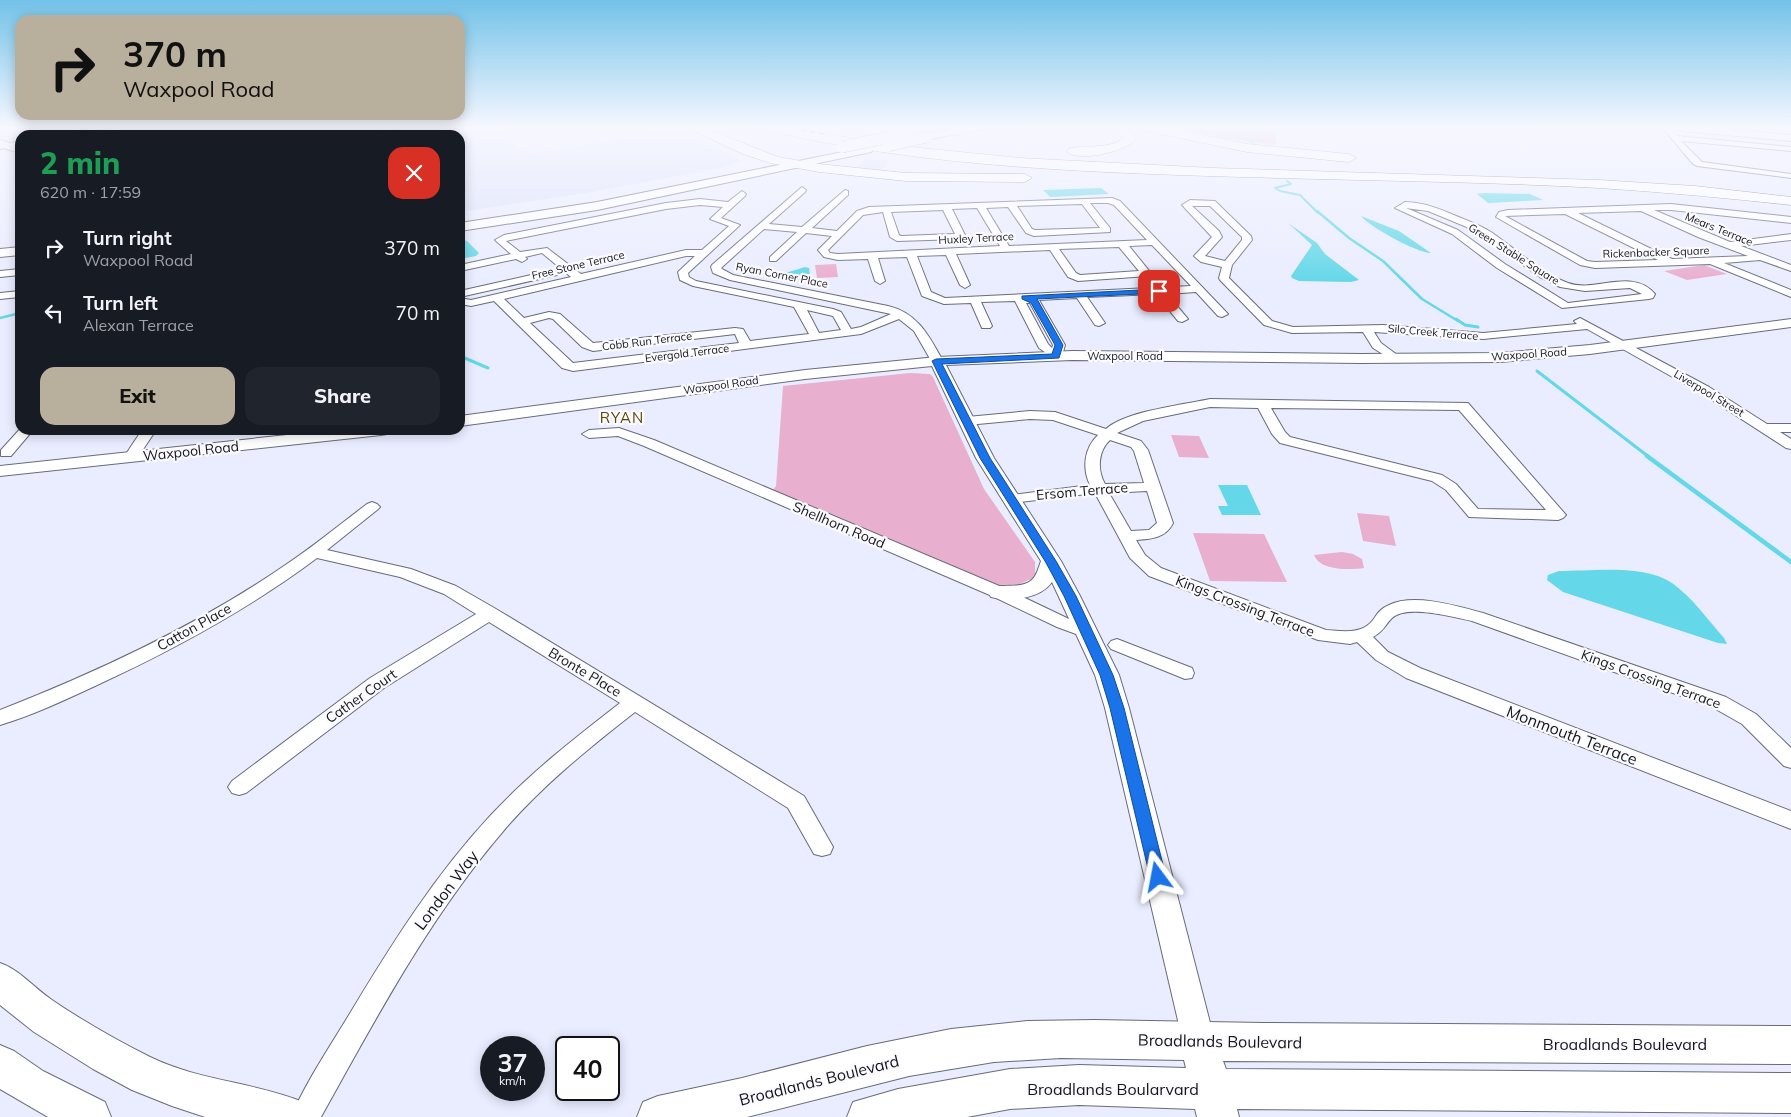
<!DOCTYPE html>
<meta charset="utf-8">
<style>
:root{--surface:#171b24;--page:#20242c;--text:#f1f3f6;--muted:#9ea1a6;--accent:#b8b09c}
body{margin:0;font-family:Mulish,sans-serif;background:var(--page);color:var(--text);height:100vh;display:flex;flex-direction:column;font-size:19px;white-space:nowrap}
*{box-sizing:border-box;margin:0}
p{font-size:16px;color:var(--muted)}
.icon{flex:none;width:28px;height:28px;fill:none;stroke:currentColor;stroke-width:2;stroke-linecap:round;stroke-linejoin:round}
.map{position:relative;flex:1;overflow:hidden}
.side{position:absolute;left:15px;top:130px;width:450px;height:305px;display:flex;flex-direction:column;background:var(--surface);border-radius:15px;box-shadow:0 2px 12px #0003}
.side>*{flex:none}
.top-card{position:absolute;left:15px;top:15px;width:450px;height:105px;border-radius:15px;box-shadow:0 2px 12px #0003;background:#b8b09c;color:#111;overflow:hidden}
.speed{position:absolute;left:480px;top:1036px;display:flex;gap:10px;font-size:25px;font-weight:700;text-align:center}
.speed>*{display:grid;place-content:center;width:65px;height:65px;border-radius:50%;background:var(--surface);box-shadow:0 2px 12px #0003;line-height:1}
.speed small{font-size:12px;font-weight:400}
.speed .limit{border:2px solid #111;border-radius:8px;background:#fff;color:#111}
.pin{position:absolute;display:grid;place-items:center;width:42px;height:42px;color:#fff;margin:-21px;border-radius:10px;box-shadow:0 2px 8px #0006}
.me{position:absolute;width:55px;margin:-28px;rotate:347deg;stroke-linejoin:round;filter:drop-shadow(0 0 4px #0008)}
.turn{display:flex;align-items:center;gap:18px;height:105px;padding:0 25px;font-size:22px}
.turn .icon{width:65px;height:65px;stroke-width:2.5}
.turn b{display:block;font-size:35px;line-height:42px}
.round{display:grid;place-items:center;flex:none;width:52px;height:52px;border-radius:15px;background:var(--page)}
.head{display:flex;align-items:center;justify-content:space-between;height:85px;padding:0 25px}
h1{font-size:30px;font-weight:800;line-height:38px;color:#1e9e55}
.primary-button{display:flex;gap:10px;margin-top:auto;padding:10px 25px}
.primary-button a{flex:1;height:58px;border-radius:15px;background:var(--accent);color:#111;font-size:20px;font-weight:800;line-height:58px;text-align:center}
.primary-button a+a{background:var(--page);color:var(--text)}
ul{padding:0;list-style:none}
li{display:flex;align-items:center;gap:15px;height:65px;padding:0 25px}
li div{flex:1}
li b{display:block;font-size:19px}
li em{font-style:normal}
.map>svg:first-child{display:block}
.built{fill:#dde2fa}
.green{fill:#e9afcf}
.water{fill:#64d7e8}
.lines{fill:none;stroke-linecap:round;stroke-linejoin:round}
.stream-far3{stroke:#64d7e8;stroke-width:2}
.stream-far2{stroke:#64d7e8;stroke-width:2.5}
.stream-far1{stroke:#64d7e8;stroke-width:3}
.stream{stroke:#64d7e8;stroke-width:4.5}
.minor-casing{stroke:#686b7a;stroke-width:2}
.tertiary-casing{stroke:#686b7a;stroke-width:2}
.secondary-casing{stroke:#686b7a;stroke-width:2}
.motorway-casing{stroke:#686b7a;stroke-width:1}
.minor{fill:#fff;fill-rule:evenodd}
.tertiary{fill:#fff;fill-rule:evenodd}
.secondary{fill:#fff;fill-rule:evenodd}
.motorway{fill:#fff;fill-rule:evenodd}
.rail{stroke:#53555e;stroke-width:2;stroke-dasharray:4.5 4.5;stroke-linecap:butt}
.secondary-bridge-casing{stroke:#686b7a;stroke-width:12;stroke-linecap:butt}
.secondary-bridge{stroke:#fff;stroke-width:11}
.route{fill:#1a73e8;stroke:#114b97}
.labels{text-anchor:middle;dominant-baseline:central;stroke-width:4.5;stroke-linejoin:round;paint-order:stroke}
.far-street-label{font-size:11px;fill:#15161c;stroke:#fbfbff}
.street-label{font-size:14px;fill:#15161c;stroke:#fbfbff}
.neighbourhood-label{font-size:15px;letter-spacing:1px;fill:#5b4504;stroke:#fbfbff}
.near-street-label{font-size:16px;fill:#15161c;stroke:#fbfbff}
</style>
<div class="map">
<svg width="1791" height="1117" viewBox="0 0 1791 1117">
<rect width="100%" height="100%" fill="#eaedff"/>
<g class="built">
<path d="M0 126H90L43 135H20V139L6 142 0 139Z"/>
<path d="M133 126H487L528 154 679 130 741 161 725 167 586 193 460 212V135H85Z"/>
<path d="M865 159 889 160 881 171 857 168Z"/>
</g>
<g class="green">
<path d="M1168 126H1276V145L1224 138Z"/>
<path d="M836 264 838 277 817 278 815 265Z"/>
<path d="M1704 265 1727 274 1687 280 1664 271Z"/>
<path d="M910 373 930 374 933 377 984 489 1035 562V577L1020 584 998 586 773 490 776 486 783 386Z"/>
<path d="M1171 435 1199 436 1209 458 1179 457Z"/>
<path d="M1357 513 1389 516 1396 546 1363 541Z"/>
<path d="M1193 533 1264 534 1287 582 1210 581Z"/>
<path d="M1342 552 1353 554 1362 559 1364 568C1350 570 1320 571 1314 555Z"/>
</g>
<g class="water">
<path d="M1101 188 1109 194 1050 197 1043 190Z"/>
<path d="M1484 193 1530 194 1543 200 1488 203 1477 194Z"/>
<path d="M1361 216 1399 231 1431 253C1419 254 1368 226 1361 216Z"/>
<path d="M1288 223 1317 243 1325 254 1359 280 1351 282 1299 281 1292 278 1291 276 1312 245Z"/>
<path d="M460 239 467 241 479 253 476 256 460 259Z"/>
<path d="M805 267 809 268 811 282 783 276 782 274Z"/>
<path d="M1218 485H1247L1261 515H1222L1218 506H1228Z"/>
<path d="M1559 571C1592 571 1644 564 1672 583 1692 597 1708 620 1724 638L1727 644 1718 643 1563 592 1547 580 1548 575Z"/>
</g>
<g class="lines">
<g class="stream-far3">
<path d="M1220 126 1227 132 1254 143"/>
<path d="M1287 181 1291 184 1275 188 1280 191 1300 195 1318 213"/>
</g>
<g class="stream-far2">
<path d="M1317 211 1349 238 1383 261 1422 299 1458 321"/>
<path d="M0 318 20 313"/>
</g>
<g class="stream-far1">
<path d="M1456 319 1465 325 1478 327"/>
<path d="M460 356 488 368"/>
<path d="M1537 371 1649 457"/>
</g>
<path class="stream" d="M1647 456 1791 562"/>
<defs>
<g id="minor">
<path d="M100 126H115L75 135H60Z"/>
<path d="M390 126H402L372 135H360Z"/>
<path d="M1661 126H1668L1677 136 1791 147V151L1681 141 1702 162 1791 174V178L1697 166 1693 164Z"/>
<path d="M20 141V145L0 149V145Z"/>
<path d="M802 187 806 190 805 192 769 224 802 227 845 190 848 191V195L812 228 837 231 857 211 869 207 1112 198 1120 201 1228 314 1222 317 1218 316 1196 292 1167 294 1188 319 1182 322 1178 321 1156 294 1087 297 1105 323 1099 326 1095 325 1077 298 1039 300 1065 345 1062 356 1056 360 1039 348 1015 301 981 302 992 326 990 328H982L971 303 944 304 922 296 907 257 878 258 885 281 880 284 875 281 868 259 838 260 824 257 818 250 832 236 806 233 776 261H770V257L797 232 764 229 721 268 722 269 733 275 888 306C918 313 929 336 943 361L941 364H933L914 331 899 319 861 334 573 371 562 368 494 301 471 306 460 304V298L471 300 571 277 542 253 525 257 527 259 522 262 516 259 460 271V265L511 254 495 240 504 235 666 203 700 199 728 202 742 191 746 194 745 196 721 218 740 225 688 273 689 277 696 281 833 309 841 312 851 329 861 327 891 314 730 280 713 273 711 267 712 265ZM1090 203H1108L1114 205 1147 240 1009 246 986 208 1008 207 1026 233 1034 236 1110 232V228ZM1082 204 1100 228 1035 230 1032 229 1017 206ZM700 205 723 207 710 219 729 226 702 250H686L581 274 547 248 520 252 506 241 666 209ZM977 208 1000 246 838 254 830 253 828 250 863 215 883 212 890 237 897 241 961 239 965 235 952 209ZM943 210 955 234 901 236 899 235 891 212ZM1152 245 1191 286 945 298 931 292 917 256 946 255 960 285 965 288 970 285 956 254 1050 250 1068 277 1078 281 1148 276 1150 272 1129 246ZM1119 247 1139 271 1080 275 1076 273 1059 249ZM686 256H695L678 272 680 280 693 286 794 307 809 334 750 341 743 329 735 328 593 343 560 314 549 312 524 318 504 299ZM1026 303H1030L1053 345 1052 348 1048 344ZM807 310 833 316 841 330 819 333ZM549 318 553 319 582 347 593 351 735 334 739 343 573 363 530 323Z"/>
<path d="M1190 200 1215 201 1251 236 1252 240 1232 265 1229 278 1272 321 1293 327 1383 325 1483 333 1577 324 1574 321 1580 318 1709 387 1767 424H1791V432H1780L1791 439V449L1786 448 1701 393 1587 329 1483 339 1374 332 1381 343 1400 357 1394 361 1373 348 1363 332 1292 333 1264 325 1220 280 1219 278 1222 267 1201 262 1194 256 1212 237 1182 205ZM1192 206H1210L1242 237V240L1225 261 1205 256 1222 237 1219 231Z"/>
<path d="M1405 202C1421 202 1435 207 1449 213 1463 219 1478 224 1491 232 1516 249 1539 272 1568 283 1596 293 1632 267 1655 294L1653 298 1649 299 1562 308 1497 268 1452 234 1395 208ZM1406 208 1428 211 1474 230 1540 277 1560 287 1585 291 1630 288 1642 294 1568 303 1505 264 1458 230Z"/>
<path d="M1671 204 1791 217V223L1671 210H1654L1730 242 1791 234V240L1741 246 1791 265V271L1760 260 1724 263 1791 290V297L1710 264 1595 268 1580 265 1496 217 1499 212 1508 210ZM1641 211 1698 237 1748 256 1672 259 1578 213ZM1565 214 1658 260 1595 262 1587 261 1505 216Z"/>
<path d="M20 269V275L0 277V271Z"/>
<path d="M553 270 558 273 557 275 460 297V291Z"/>
<path d="M20 291V297L0 299V293Z"/>
<path d="M1210 399 1468 403 1566 515 1563 518 1558 520 1469 517 1446 490 1432 481 1280 443 1272 434 1258 408 1210 407 1143 421 1117 433 1141 441 1148 450 1173 523C1166 538 1151 539 1136 540L1145 555 1161 568 1326 630C1342 631 1362 635 1373 620 1378 613 1380 609 1389 605 1414 593 1457 606 1483 613L1726 697 1756 714 1791 748V768L1784 766 1742 724 1712 707 1472 621C1454 617 1406 604 1392 618 1384 626 1385 630 1373 637L1388 652 1420 668 1791 811V829L1406 678 1376 660 1357 642 1350 644 1318 640 1149 576 1130 558 1095 493 1012 503 1007 502 1005 499 1007 496 1012 495 1090 485C1082 469 1084 448 1098 435L1053 420 1030 419 967 425 960 421 967 417 1030 411 1055 412 1106 429C1126 411 1182 405 1210 399ZM1271 408 1459 410 1546 510 1478 509 1456 484 1442 475 1290 437 1285 432ZM1110 440 1131 447 1134 451 1144 483 1105 484C1097 470 1098 451 1110 440ZM1147 491 1157 523 1149 530 1131 531 1109 493Z"/>
<path d="M619 428 654 440 1004 588 1069 619 1091 625 1094 629 1091 633 1076 634 1057 627 992 596 644 446 618 436 589 438 582 434 589 430Z"/>
<path d="M20 429 33 430 11 456H1V450Z"/>
<path d="M142 430H156L136 460H126L124 457Z"/>
<path d="M372 502 377 504 380 507 377 510 327 550 411 569 456 586 496 609 804 796 833 847 830 854 822 856 814 854 788 808 635 712C589 748 543 785 505 829 430 916 376 1018 321 1117H291C306 1082 329 1048 349 1015 391 945 435 875 491 815 530 773 575 738 620 703L489 622 384 688 246 793 239 795 232 793 228 787 232 781 370 678 476 614 444 594 400 577 317 558C249 609 173 650 95 686 65 700 33 715 0 725V710C97 672 192 628 278 570 309 550 338 526 367 504Z"/>
<path d="M1117 639 1192 668 1194 673 1192 678 1185 679 1111 649 1108 645 1111 641Z"/>
</g>
<g id="tertiary">
<path d="M1657 126H1692L1791 135V141L1661 129Z"/>
<path d="M1791 319V327L1590 354 1500 362 1361 363 1072 360 946 365 994 458 1061 561 1080 596 1119 675 1129 708 1215 1042 1211 1053 1199 1058 1187 1053 1183 1042 1105 708 1095 675 1052 582C1040 599 1010 602 991 597L988 592 991 587C1004 584 1027 590 1035 576 1038 571 1039 566 1041 561L976 458 932 366 805 379 460 426V416L805 370 937 357 1072 351 1361 354 1500 353 1590 345Z"/>
<path d="M334 430H389L387 434 381 435 0 476V466Z"/>
</g>
<g id="secondary">
<path d="M963 126H984L979 129 927 140 922 137 923 135Z"/>
<path d="M0 140 20 146V153L0 147Z"/>
<path d="M867 147 871 148 873 150 871 152 597 210 460 231V223L597 202Z"/>
<path d="M20 247V255L0 257V249Z"/>
<path d="M0 963C20 970 34 988 52 1000 83 1021 116 1040 150 1057 199 1081 254 1082 303 1102L309 1117H205L172 1106 132 1090 93 1069 34 1032 0 1005Z"/>
<path d="M1095 1020 1263 1023 1791 1026V1064L1223 1061 1226 1069 1791 1073V1113L1237 1109 1239 1117H1197L1195 1109 1079 1105 1010 1109 967 1117H847L853 1102 898 1089 1010 1069 1079 1065 1186 1068 1184 1060 1061 1058 994 1062 909 1076 747 1117H637L643 1102 658 1096 742 1078 867 1046 951 1029 1027 1021Z"/>
<path d="M0 1045 14 1051 43 1071 105 1102 111 1117H48L0 1089Z"/>
</g>
<g id="motorway">
<path d="M683 126H700L778 157 819 164 906 173 1025 174 1032 178 1025 182 906 181 819 172 770 163 743 154Z"/>
<path d="M758 126H782L891 145 1020 158 1213 168 1599 180 1695 186 1791 197V205C1727 198 1663 192 1599 188 1492 182 1384 181 1277 178 1105 173 928 169 760 129Z"/>
<path d="M964 126H990L988 129 952 136 946 132 948 129Z"/>
<path d="M1110 126C1122 126 1132 126 1136 139 1126 152 1077 163 1066 151 1074 142 1107 152 1124 138Z"/>
<path d="M1135 126H1159L1247 144 1349 154 1356 158 1349 162 1247 152 1141 130Z"/>
</g>
</defs>
<use href="#minor" class="minor-casing"/>
<use href="#tertiary" class="tertiary-casing"/>
<use href="#secondary" class="secondary-casing"/>
<use href="#motorway" class="motorway-casing"/>
<use href="#minor" class="minor"/>
<use href="#tertiary" class="tertiary"/>
<use href="#secondary" class="secondary"/>
<use href="#motorway" class="motorway"/>
<path class="rail" d="M784 126 828 135"/>
<defs>
<g id="secondary-bridge">
<path d="M888 146 927 137"/>
<path d="M842 147 905 134"/>
</g>
</defs>
<use href="#secondary-bridge" class="secondary-bridge-casing"/>
<use href="#secondary-bridge" class="secondary-bridge"/>
</g>
<linearGradient id="sky" x2="0" y2="1"><stop stop-color="#73c2e8"/><stop offset="0.45" stop-color="#f6f7ff"/><stop offset="1" stop-color="#f6f7ff" stop-opacity="0"/></linearGradient>
<rect width="1791" height="283" fill="url(#sky)"/>
<path class="route" d="M1159 289 1161 290V293L1037 299 1063 345 1059 358 942 364 990 458 1056 561 1076 596 1113 675 1124 708 1166 877 1163 882 1158 884 1152 882 1150 877 1110 708 1100 675 1064 596 1045 561 980 458 932 361 936 359 1052 354 1055 345 1031 303 1022 299V296Z"/>
<g class="labels">
<g class="far-street-label">
<text transform="translate(1719 229) rotate(22)">Mears Terrace</text>
<text transform="translate(976 238) rotate(-3)">Huxley Terrace</text>
<text transform="translate(1656 252) rotate(-2)">Rickenbacker Square</text>
<text transform="translate(1514 254) rotate(32)">Green Stable Square</text>
<text transform="translate(578 265) rotate(-13)">Free Stone Terrace</text>
<text transform="translate(782 275) rotate(11)">Ryan Corner Place</text>
<text transform="translate(1433 332) rotate(5)">Silo Creek Terrace</text>
<text transform="translate(647 341) rotate(-7)">Cobb Run Terrace</text>
<text transform="translate(687 353) rotate(-7)">Evergold Terrace</text>
<text transform="translate(1529 354) rotate(-4)">Waxpool Road</text>
<text x="1125" y="356">Waxpool Road</text>
<text transform="translate(721 385) rotate(-8)">Waxpool Road</text>
<text transform="translate(1709 393) rotate(31)">Liverpool Street</text>
</g>
<g class="street-label">
<text transform="translate(191 451) rotate(-6)">Waxpool Road</text>
<text transform="translate(1082 491) rotate(-5)">Ersom Terrace</text>
<text transform="translate(839 525) rotate(23)">Shellhorn Road</text>
<text transform="translate(1245 606) rotate(21)">Kings Crossing Terrace</text>
<text transform="translate(194 627) rotate(-29)">Catton Place</text>
<text transform="translate(585 672) rotate(31)">Bronte Place</text>
<text transform="translate(1651 679) rotate(20)">Kings Crossing Terrace</text>
<text transform="translate(361 696) rotate(-35)">Cather Court</text>
</g>
<g class="neighbourhood-label">
<text x="622" y="417">RYAN</text>
</g>
<g class="near-street-label">
<text transform="translate(1572 735) rotate(21)">Monmouth Terrace</text>
<text transform="translate(446 890) rotate(-53)">London Way</text>
<text transform="translate(1220 1041) rotate(1)">Broadlands Boulevard</text>
<text x="1625" y="1044">Broadlands Boulevard</text>
<text transform="translate(819 1080) rotate(-14)">Broadlands Boulevard</text>
<text x="1113" y="1089">Broadlands Boularvard</text>
</g>
</g>
</svg>
<div class="speed"><div>37<small>km/h</small></div><div class="limit">40</div></div>
<div class="pin" style="left:1159px;top:291px;background:#d93025"><svg class="icon" aria-label="arrive" viewBox="0 0 24 24"><path d="M6 21V4h12l-3 4 3 4H6"/></svg></div>
<svg class="me" style="left:1158px;top:877px" viewBox="-20 -20 40 40"><path d="M0-17L14 15 0 8-14 15z" fill="#1a73e8" stroke="#fff" stroke-width="4"/></svg>
<div class="top-card">
<div class="turn"><svg class="icon" aria-label="right" viewBox="0 0 24 24"><path d="M7 20v-9h11M14 6l5 5-5 5"/></svg><div><b>370 m</b>Waxpool Road</div></div>
</div>
<section class="side">
<div class="head"><div><h1>2 min</h1><p>620 m · 17:59</p></div><a class="round" style="background:#d93025;color:#fff"><svg class="icon" aria-label="close" viewBox="0 0 24 24"><path d="M6 6l12 12M18 6L6 18"/></svg></a></div>
<ul>
<li><svg class="icon" aria-label="right" viewBox="0 0 24 24"><path d="M7 20v-9h11M14 6l5 5-5 5"/></svg><div><b>Turn right</b><p>Waxpool Road</p></div><em>370 m</em></li>
<li><svg class="icon" aria-label="left" viewBox="0 0 24 24"><path d="M17 20v-9H6M10 6l-5 5 5 5"/></svg><div><b>Turn left</b><p>Alexan Terrace</p></div><em>70 m</em></li>
</ul>
<div class="primary-button"><a>Exit</a><a>Share</a></div>
</section>
</div>
